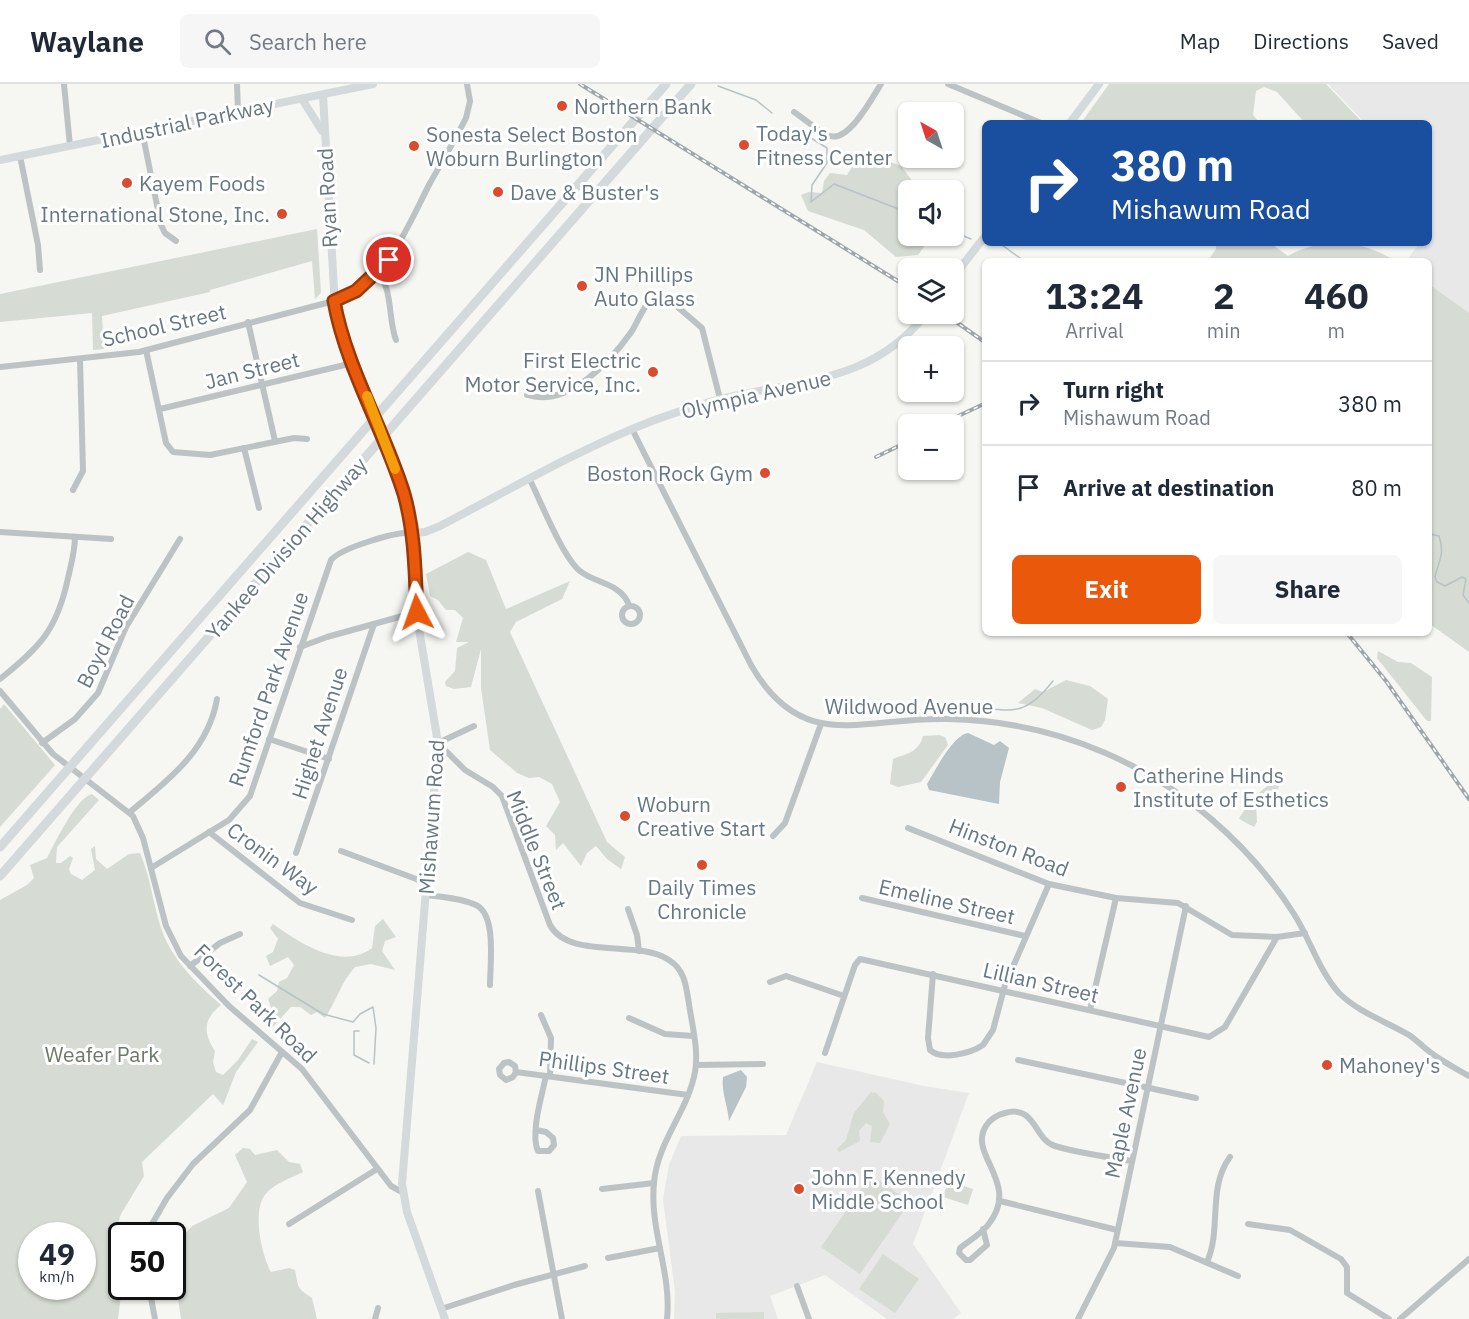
<!DOCTYPE html>
<meta charset="utf-8">
<style>
:root{--surface:#fff;--page:#f6f6f7;--text:#1f2937;--muted:#747a83;--line:#e0e1e3;--accent:#ea580c}
body{margin:0;font-family:"IBM Plex Sans",sans-serif;background:var(--page);color:var(--text);height:100vh;display:flex;flex-direction:column;font-size:22px;white-space:nowrap}
*{box-sizing:border-box;margin:0}
p{font-size:20px;color:var(--muted)}
.icon{flex:none;width:33px;height:33px;fill:none;stroke:currentColor;stroke-width:2;stroke-linecap:round;stroke-linejoin:round}
.map{position:relative;flex:1;overflow:hidden}
.drawer{position:absolute;left:982px;top:174px;width:450px;height:378px;display:flex;flex-direction:column;background:var(--surface);border-radius:9px;box-shadow:0 2px 4px #0004}
.drawer>*{flex:none}
.hud{position:absolute;left:982px;top:36px;width:450px;height:126px;border-radius:9px;box-shadow:0 2px 4px #0004;background:#1a4fa0;color:#fff;overflow:hidden}
.needle{width:39px;rotate:321deg}
.fabs{position:absolute;left:898px;top:18px;display:grid;gap:12px}
.fabs a{display:grid;place-items:center;width:66px;height:66px;border-radius:9px;background:var(--surface);box-shadow:0 2px 4px #0004;font-size:30px}
.speed{position:absolute;left:18px;top:1138px;display:flex;gap:12px;font-size:30px;font-weight:700;text-align:center}
.speed>*{display:grid;place-content:center;width:78px;height:78px;border-radius:50%;background:var(--surface);box-shadow:0 2px 4px #0004;line-height:1}
.speed small{font-size:15px;font-weight:400}
.speed .limit{border:3px solid #111;border-radius:9px;background:#fff;color:#111}
.pin{position:absolute;display:grid;place-items:center;width:51px;height:51px;color:#fff;margin:-26px;border:3px solid #fff;border-radius:50%;box-shadow:0 2px 6px #0007}
.me{position:absolute;width:66px;margin:-33px;rotate:356deg;stroke-linejoin:round;filter:drop-shadow(0 0 4px #0008)}
.turn{display:flex;align-items:center;gap:21px;height:126px;padding:0 30px;font-size:27px}
.turn .icon{width:78px;height:78px;stroke-width:2.5}
.turn b{display:block;font-size:42px;line-height:51px}
.eta{display:flex;justify-content:space-evenly;align-items:center;height:102px;text-align:center}
.eta b{font-size:36px;font-weight:800;line-height:42px}
.button{display:flex;gap:12px;margin-top:auto;padding:12px 30px}
.button a{flex:1;height:69px;border-radius:9px;background:var(--accent);color:#fff;font-size:24px;font-weight:800;line-height:69px;text-align:center}
.button a+a{background:var(--page);color:var(--text)}
ul{padding:0;list-style:none}
li{display:flex;align-items:center;gap:18px;height:84px;padding:0 30px;border-top:2px solid var(--line)}
li div{flex:1}
li b{display:block;font-size:22px}
li em{font-style:normal}
header{display:flex;align-items:center;gap:36px;box-sizing:border-box;height:84px;padding:0 30px;background:var(--surface);border-bottom:2px solid var(--line)}
header strong{font-size:28px}
nav{display:flex;gap:33px;margin-inline-start:auto;font-size:21px}
.search{width:420px;height:54px;background:var(--page);display:flex;align-items:center;gap:15px;box-sizing:border-box;padding:0 21px;border-radius:9px;color:var(--muted);font-size:22px}
.map>svg:first-child{display:block}
.built{fill:#e7e8e7}
.green{fill:#d6dbd3;fill-rule:evenodd}
.water{fill:#b7c3c7}
.lines{fill:none;stroke-linecap:round;stroke-linejoin:round}
.stream{stroke:#b7c3c7;stroke-width:1.5}
.minor{stroke:#bdc2c5;stroke-width:6}
.major{stroke:#d4d9dc;stroke-width:8}
.highway{stroke:#d4d9dc;stroke-width:9}
.rail-casing{stroke:#9fa6ab;stroke-width:4}
.rail{stroke:#fff;stroke-width:1.5;stroke-dasharray:4.5;stroke-linecap:butt}
.route-casing{stroke:#983908;stroke-width:15}
.route{stroke:#ea580c;stroke-width:10}
.slow{stroke:#f59e0b;stroke-width:10}
.poi-dot{fill:#db4c2f;stroke:#fff;stroke-width:2}
.labels{text-anchor:middle;dominant-baseline:central;stroke-width:6;stroke-linejoin:round;paint-order:stroke}
.poi-label{font-size:21px;fill:#677883;stroke:#fff;text-anchor:start}
.street-label{font-size:21px;fill:#677883;stroke:#fff}
.park-label{font-size:21px;fill:#6b7a65;stroke:#fff}
</style>
<header>
<strong>Waylane</strong>
<div class="search"><svg class="icon" aria-label="search" viewBox="0 0 24 24"><circle cx="10" cy="10" r="6"/><path d="M15 15l6 6"/></svg>Search here</div>
<nav><a>Map</a><a>Directions</a><a>Saved</a></nav>
</header>
<div class="map">
<svg width="1469" height="1235" viewBox="0 0 1469 1235">
<rect width="100%" height="100%" fill="#f6f6f3"/>
<g class="built">
<path d="M1328 0H1469V233L1430 206V177H1406L1420 159H1430V39H1365Z"/>
<path d="M817 978 924 1002 969 1009 913 1160 961 1229 953 1235H887L825 1191 770 1212 778 1235H674L675 1208 663 1115 669 1081 681 1052 786 1051Z"/>
</g>
<g class="green">
<path d="M1109 0H1326L1363 39H1305L1277 8 1264 3 1256 7 1253 31 1260 39H1081Z"/>
<path d="M864 68 901 82 919 106H909V152H948L930 154 918 171 896 173 864 146 808 127 801 111 809 108 822 109 824 97 830 89 847 91 860 70Z"/>
<path d="M317 145 321 209 315 215 312 177 210 206V208L102 232 104 265 93 266 92 229 0 238V210Z"/>
<path d="M1216 159H1270L1288 172C1321 153 1364 156 1395 177H1208L1216 165Z"/>
<path d="M1430 201 1469 229V568L1430 540Z"/>
<path d="M468 468 486 476 506 525 570 497 562 515 516 538 510 548 607 758 625 773 621 785 607 775 596 762 587 769 581 782 563 759 556 766 555 751 546 742 560 718 552 700 539 693 529 694 517 689 490 666 481 604V565L471 603 454 605 446 602 445 598 455 587 457 564 469 558H456L463 534 455 526H446L438 516 430 512 426 490Z"/>
<path d="M1378 567 1398 578 1411 579 1432 593 1431 637H1427L1377 574Z"/>
<path d="M1066 596 1090 602 1108 615 1105 636 1101 643 1092 646 1042 624 1018 619 1035 605 1043 608Z"/>
<path d="M4 620 55 681 0 743V625Z"/>
<path d="M939 651 945 653 948 661 921 698 898 703 890 700 893 675C906 669 918 670 923 652Z"/>
<path d="M1279 692 1281 696 1274 718 1256 720 1257 738 1254 743 1241 736 1239 734 1253 714Z"/>
<path d="M92 710 99 716 57 763 56 779H61L70 772 73 774 69 785 71 790 82 796 95 786 91 765 95 762 96 775 107 785 129 770 140 769C150 792 153 818 160 841 170 874 196 899 221 921 203 935 203 949 215 967L213 978 216 988 223 991 238 976 252 955 258 958 236 988 224 1019 223 1021 213 1010 142 1078 144 1092 121 1130 116 1145 121 1211 118 1235H0V816L27 801 34 794 30 781 47 774C55 759 76 714 92 710ZM32 1152H82V1203H32Z"/>
<path d="M383 835 396 853 385 857 382 867 395 886 371 880 355 883C340 900 337 916 325 934L317 928 311 931 300 923H291L269 947 273 929 268 915 277 907 279 898 287 894 294 881 288 873 270 882 266 872 273 868 278 855 270 844 273 840C300 859 341 887 372 864L375 842Z"/>
<path d="M871 1008 876 1009 884 1017 883 1028 890 1040 880 1059 870 1058 872 1042 866 1039 859 1047 860 1057 839 1068 837 1065 846 1056 854 1029Z"/>
<path d="M243 1064 250 1065 255 1071 277 1066 289 1078 300 1080 303 1088C290 1095 271 1100 263 1114 253 1132 262 1172 271 1188L289 1184 295 1186C299 1205 296 1203 312 1214L317 1235H181L177 1208 173 1201 172 1152H163L167 1150 182 1153 192 1142 229 1124 247 1098 235 1071Z"/>
<path d="M871 1091 910 1118 860 1190 821 1163Z"/>
<path d="M948 1097 973 1105 968 1121 943 1113Z"/>
<path d="M883 1170 919 1195 895 1229 859 1205Z"/>
<path d="M764 1228V1235H716V1229Z"/>
</g>
<g class="water">
<path d="M968 649 994 661 1000 657 1009 664 1000 698 999 720 929 706 927 700C935 687 953 651 968 649Z"/>
<path d="M741 986 747 993 746 1003 729 1037C728 1022 721 1008 723 993Z"/>
</g>
<g class="lines">
<g class="stream">
<path d="M718 2 756 16 772 29"/>
<path d="M795 44 827 64V79L812 101 811 118 834 100 909 129"/>
<path d="M954 148 971 155"/>
<path d="M1002 161 1024 177"/>
<path d="M1430 450 1439 452C1445 473 1439 474 1435 493L1437 498 1445 502 1462 493 1466 495 1463 511 1469 519"/>
<path d="M974 623C1015 628 1026 631 1053 597"/>
<path d="M259 891 323 930 353 938 360 930 373 923 376 944 374 980"/>
<path d="M359 947H354V971L369 979"/>
</g>
<g class="minor">
<path d="M64 0 70 62"/>
<path d="M237 0 238 27"/>
<path d="M948 0 1041 39"/>
<path d="M794 28C805 35 818 48 830 52 849 58 872 14 881 0"/>
<path d="M142 47 161 141 165 149 176 157"/>
<path d="M20 72 38 161 40 186"/>
<path d="M378 188C393 206 388 235 396 256"/>
<path d="M248 238 275 357"/>
<path d="M146 266 166 359 173 368 210 371 294 354 307 355"/>
<path d="M0 283 139 268 334 217C386 202 407 143 430 99 442 78 455 56 466 34L470 17 467 0"/>
<path d="M527 311C568 324 610 278 632 247 639 235 646 216 658 210L666 213 702 244 720 315"/>
<path d="M160 325 353 279"/>
<path d="M632 345 751 581C803 672 865 632 948 635 1001 636 1054 647 1103 668 1181 701 1248 758 1294 830 1310 855 1319 887 1339 909 1358 928 1385 937 1409 951 1418 957 1425 965 1434 971 1445 979 1457 985 1469 992"/>
<path d="M244 364 259 424"/>
<path d="M530 396C541 418 563 474 580 487 596 500 621 499 629 521"/>
<path d="M73 406 83 387 80 275"/>
<path d="M0 448 111 455"/>
<circle cx="631" cy="531" r="9"/>
<path d="M300 563 327 553 417 528"/>
<path d="M0 595C40 563 57 546 68 494 71 481 75 467 75 453"/>
<path d="M0 607 53 670 133 732 143 754 166 842 181 872 229 922 302 985 391 1102 402 1108"/>
<path d="M269 655 329 675"/>
<path d="M42 659 75 635 98 609 126 543 180 455"/>
<path d="M438 659 465 686 493 703 502 712 550 841C569 876 637 855 669 876 685 886 686 902 689 920 692 941 699 967 695 988 688 1027 657 1058 654 1099 649 1145 672 1189 667 1235"/>
<path d="M438 659 474 642"/>
<path d="M130 728C167 697 208 667 217 615"/>
<path d="M908 744 1049 800 1116 814 1178 819 1232 851 1277 853 1305 849"/>
<path d="M209 748 300 819 352 836"/>
<path d="M773 752 785 739 821 640"/>
<path d="M341 767 427 799"/>
<path d="M296 769 374 540"/>
<path d="M151 784 229 736 250 712 331 476C341 464 397 447 412 449"/>
<path d="M426 811C442 813 461 814 476 821 497 831 490 881 490 901"/>
<path d="M862 814 1025 852"/>
<path d="M628 825 637 851 639 867"/>
<path d="M190 882 220 859 240 850"/>
<path d="M933 890 928 954 930 966C942 977 971 969 983 961L993 946 1005 901 1049 800"/>
<path d="M770 898 786 892 844 912"/>
<path d="M1090 926 1116 814"/>
<path d="M541 931 551 954 550 992"/>
<path d="M629 934 665 950 693 952"/>
<path d="M825 969 855 881 860 875 1209 953 1225 943 1277 853"/>
<path d="M1018 976 1196 1014"/>
<path d="M696 981 763 980"/>
<path d="M516 988 515 982 509 978 504 979 499 985 500 991 506 996 513 993 516 988 688 1011"/>
<path d="M536 1046 546 1048 553 1054 554 1061 549 1067H538C530 1050 542 1011 546 992"/>
<path d="M602 1105 654 1099"/>
<path d="M538 1107 562 1235"/>
<path d="M1000 1117 1117 1146"/>
<path d="M289 1140 377 1085"/>
<path d="M1248 1140 1290 1146 1341 1175 1347 1183V1209L1389 1235"/>
<path d="M983 1145 987 1161 970 1176H966L959 1169 960 1164C969 1157 981 1150 988 1141 1022 1099 967 1071 986 1042 990 1035 997 1031 1005 1029 1036 1020 1034 1056 1055 1062 1079 1069 1106 1073 1132 1077"/>
<path d="M145 1152 167 1114 193 1080 250 1026 282 968"/>
<path d="M1115 1159 1170 1163 1238 1192"/>
<path d="M608 1174 660 1164"/>
<path d="M1207 1178C1222 1145 1207 1104 1230 1073"/>
<path d="M797 1202 809 1235"/>
<path d="M149 1203 155 1235"/>
<path d="M441 1225 514 1201 585 1182"/>
<path d="M375 1235 378 1224"/>
<path d="M1078 1235 1114 1164 1186 822"/>
<path d="M1400 1235 1469 1175"/>
</g>
<g class="major">
<path d="M323 11 335 223 408 427 412 449 419 545 438 659 402 1100 407 1128 445 1235"/>
<path d="M302 15 322 47"/>
<path d="M1070 39 1099 0"/>
<path d="M0 76 373 0"/>
<path d="M954 192 986 151"/>
<path d="M412 449 425 448 440 442C509 406 579 365 652 337 682 326 713 316 744 310 816 295 877 292 926 230"/>
</g>
<g class="highway">
<path d="M0 763 666 0"/>
<path d="M0 792 691 0"/>
</g>
<defs>
<g id="rail">
<path d="M580 0 909 204"/>
<path d="M945 230 986 259"/>
<path d="M941 340 986 319"/>
<path d="M876 373 909 357"/>
<path d="M1347 549 1386 597 1469 715"/>
</g>
</defs>
<use href="#rail" class="rail-casing"/>
<use href="#rail" class="rail"/>
</g>
<g class="lines">
<defs>
<path id="route" d="M389 176 356 207 334 217C346 284 384 345 404 410 415 449 415 488 417 528"/>
</defs>
<use href="#route" class="route-casing"/>
<use href="#route" class="route"/>
<path class="slow" d="M367 312 395 385"/>
</g>
<g class="poi-dot">
<circle cx="562" cy="22" r="6"/>
<circle cx="744" cy="61" r="6"/>
<circle cx="414" cy="62" r="6"/>
<circle cx="127" cy="99" r="6"/>
<circle cx="498" cy="108" r="6"/>
<circle cx="282" cy="130" r="6"/>
<circle cx="582" cy="202" r="6"/>
<circle cx="653" cy="288" r="6"/>
<circle cx="765" cy="389" r="6"/>
<circle cx="1121" cy="703" r="6"/>
<circle cx="625" cy="732" r="6"/>
<circle cx="702" cy="781" r="6"/>
<circle cx="1327" cy="981" r="6"/>
<circle cx="799" cy="1105" r="6"/>
</g>
<g class="labels">
<g class="poi-label">
<text x="574" y="22">Northern Bank</text>
<text x="756" y="49">Today's<tspan x="756" dy="24">Fitness Center</tspan></text>
<text x="426" y="50">Sonesta Select Boston<tspan x="426" dy="24">Woburn Burlington</tspan></text>
<text x="139" y="99">Kayem Foods</text>
<text x="510" y="108">Dave &amp; Buster's</text>
<text x="270" y="130" text-anchor="end">International Stone, Inc.</text>
<text x="594" y="190">JN Phillips<tspan x="594" dy="24">Auto Glass</tspan></text>
<text x="641" y="276" text-anchor="end">First Electric<tspan x="641" dy="24">Motor Service, Inc.</tspan></text>
<text x="753" y="389" text-anchor="end">Boston Rock Gym</text>
<text x="1133" y="691">Catherine Hinds<tspan x="1133" dy="24">Institute of Esthetics</tspan></text>
<text x="637" y="720">Woburn<tspan x="637" dy="24">Creative Start</tspan></text>
<text x="702" y="803" text-anchor="middle">Daily Times<tspan x="702" dy="24">Chronicle</tspan></text>
<text x="1339" y="981">Mahoney's</text>
<text x="811" y="1093">John F. Kennedy<tspan x="811" dy="24">Middle School</tspan></text>
</g>
<g class="street-label">
<text transform="translate(187 38) rotate(-12)">Industrial Parkway</text>
<text transform="translate(327 114) rotate(-93)">Ryan Road</text>
<text transform="translate(164 241) rotate(-13)">School Street</text>
<text transform="translate(252 286) rotate(-14)">Jan Street</text>
<text transform="translate(756 310) rotate(-13)">Olympia Avenue</text>
<text transform="translate(286 464) rotate(-49)">Yankee Division Highway</text>
<text transform="translate(105 557) rotate(-63)">Boyd Road</text>
<text transform="translate(268 605) rotate(-71)">Rumford Park Avenue</text>
<text x="909" y="622">Wildwood Avenue</text>
<text transform="translate(319 649) rotate(-72)">Highet Avenue</text>
<text transform="translate(431 733) rotate(-86)">Mishawum Road</text>
<text transform="translate(1009 763) rotate(21)">Hinston Road</text>
<text transform="translate(537 766) rotate(68)">Middle Street</text>
<text transform="translate(273 774) rotate(36)">Cronin Way</text>
<text transform="translate(947 817) rotate(13)">Emeline Street</text>
<text transform="translate(1041 898) rotate(13)">Lillian Street</text>
<text transform="translate(256 919) rotate(44)">Forest Park Road</text>
<text transform="translate(604 983) rotate(8)">Phillips Street</text>
<text transform="translate(1125 1029) rotate(-78)">Maple Avenue</text>
</g>
<g class="park-label">
<text x="102" y="970">Weafer Park</text>
</g>
</g>
</svg>
<div class="fabs">
<a><svg class="needle" viewBox="-14 -14 28 28"><path d="M0-13l5 13h-10z" fill="#e53935"/><path d="M0 13l5-13h-10z" fill="#747a83"/></svg></a>
<a><svg class="icon" aria-label="sound" viewBox="0 0 24 24"><path d="M4 9h4l5-4v14l-5-4H4zM17 9q2 3 0 6"/></svg></a>
<a><svg class="icon" aria-label="layers" viewBox="0 0 24 24"><path d="M12 4l9 5-9 5-9-5zM3 14l9 5 9-5"/></svg></a>
<a>+</a>
<a>−</a>
</div>
<div class="speed"><div>49<small>km/h</small></div><div class="limit">50</div></div>
<div class="pin" style="left:389px;top:176px;background:#d93025"><svg class="icon" aria-label="arrive" viewBox="0 0 24 24"><path d="M6 21V4h12l-3 4 3 4H6"/></svg></div>
<svg class="me" style="left:417px;top:528px" viewBox="-20 -20 40 40"><path d="M0-17L14 15 0 8-14 15z" fill="#ea580c" stroke="#fff" stroke-width="4"/></svg>
<div class="hud">
<div class="turn"><svg class="icon" aria-label="right" viewBox="0 0 24 24"><path d="M7 20v-9h11M14 6l5 5-5 5"/></svg><div><b>380 m</b>Mishawum Road</div></div>
</div>
<section class="drawer">
<div class="eta">
<div><b>13:24</b><p>Arrival</p></div>
<div><b>2</b><p>min</p></div>
<div><b>460</b><p>m</p></div>
</div>
<ul>
<li><svg class="icon" aria-label="right" viewBox="0 0 24 24"><path d="M7 20v-9h11M14 6l5 5-5 5"/></svg><div><b>Turn right</b><p>Mishawum Road</p></div><em>380 m</em></li>
<li><svg class="icon" aria-label="arrive" viewBox="0 0 24 24"><path d="M6 21V4h12l-3 4 3 4H6"/></svg><div><b>Arrive at destination</b></div><em>80 m</em></li>
</ul>
<div class="button"><a>Exit</a><a>Share</a></div>
</section>
</div>
